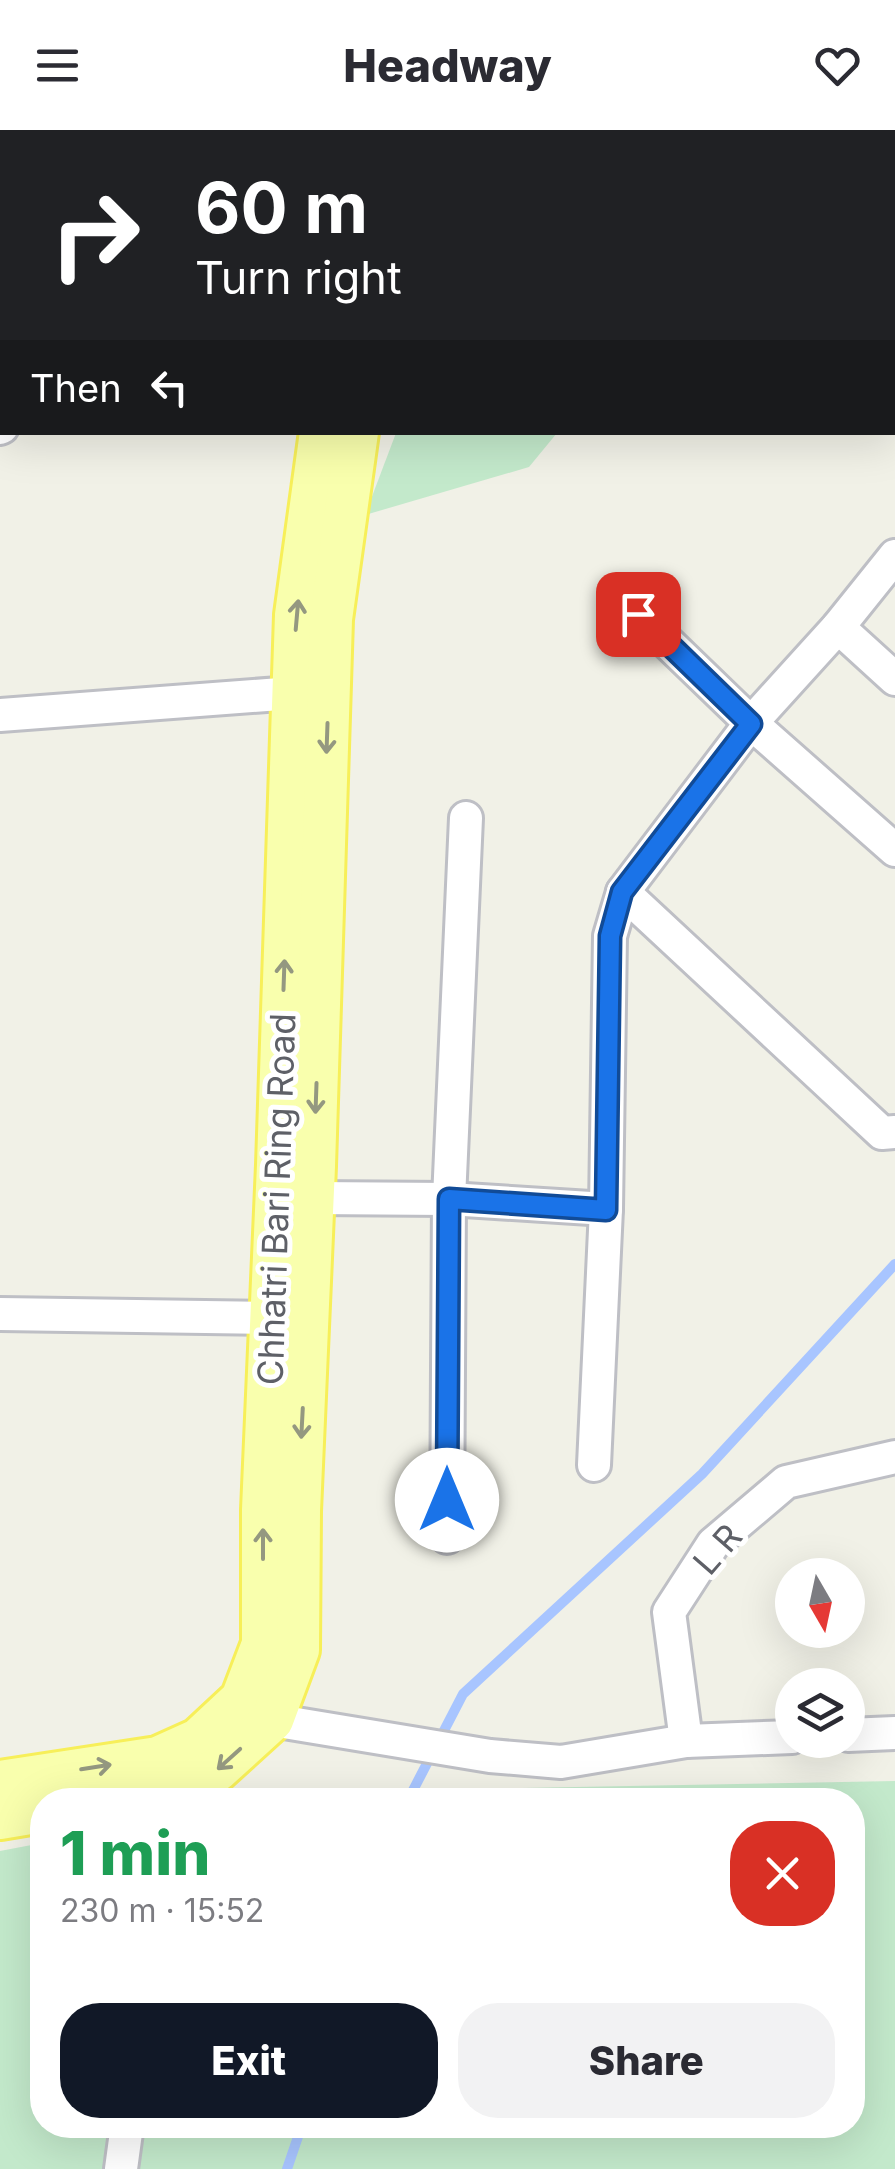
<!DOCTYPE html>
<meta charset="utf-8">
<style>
:root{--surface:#fff;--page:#f2f2f3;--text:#2b2b33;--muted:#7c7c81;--accent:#111827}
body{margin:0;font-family:Inter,sans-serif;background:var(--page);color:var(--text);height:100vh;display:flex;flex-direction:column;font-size:38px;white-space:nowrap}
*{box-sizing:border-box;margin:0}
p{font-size:32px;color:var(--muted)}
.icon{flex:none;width:55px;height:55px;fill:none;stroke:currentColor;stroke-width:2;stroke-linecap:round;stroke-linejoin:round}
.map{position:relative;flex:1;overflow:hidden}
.panel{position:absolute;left:30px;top:1658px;width:835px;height:350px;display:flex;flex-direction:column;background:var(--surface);border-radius:40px;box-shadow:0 10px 40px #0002}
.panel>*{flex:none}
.banner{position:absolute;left:0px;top:0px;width:895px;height:305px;box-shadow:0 10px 40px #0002;background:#202124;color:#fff;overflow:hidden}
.needle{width:65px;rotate:171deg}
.tools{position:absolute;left:775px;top:1428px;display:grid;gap:20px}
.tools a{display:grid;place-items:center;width:90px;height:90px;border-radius:50%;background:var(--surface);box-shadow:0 10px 40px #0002;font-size:50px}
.pin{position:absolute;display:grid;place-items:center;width:85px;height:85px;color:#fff;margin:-42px;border-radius:20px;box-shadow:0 5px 15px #0006}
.me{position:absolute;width:110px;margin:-55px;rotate:0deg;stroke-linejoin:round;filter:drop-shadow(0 0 8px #0008)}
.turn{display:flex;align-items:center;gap:35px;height:210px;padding:0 30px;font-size:45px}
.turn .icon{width:130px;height:130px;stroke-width:2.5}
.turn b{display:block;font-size:70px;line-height:85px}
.then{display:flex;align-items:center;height:95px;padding:0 30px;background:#0003;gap:20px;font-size:38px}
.round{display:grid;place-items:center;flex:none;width:105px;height:105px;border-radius:40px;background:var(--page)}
.summary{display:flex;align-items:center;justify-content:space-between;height:170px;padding:0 30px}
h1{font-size:60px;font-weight:800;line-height:75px;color:#1e9e55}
.primary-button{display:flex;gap:20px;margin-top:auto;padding:20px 30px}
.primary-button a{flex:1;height:115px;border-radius:40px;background:var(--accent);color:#fff;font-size:40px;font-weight:800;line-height:115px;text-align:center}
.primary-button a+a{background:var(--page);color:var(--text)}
header{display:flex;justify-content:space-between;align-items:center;height:130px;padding:0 30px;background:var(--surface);font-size:45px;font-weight:800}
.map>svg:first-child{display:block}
.green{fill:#c3e9cb}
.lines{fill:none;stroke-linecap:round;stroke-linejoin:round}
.stream{stroke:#a8c5ff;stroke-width:10}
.minor-casing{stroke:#bebfc5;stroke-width:38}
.major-casing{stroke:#f7ef59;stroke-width:48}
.minor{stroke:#fff;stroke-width:32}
.major{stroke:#f9ffad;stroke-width:42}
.oneway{stroke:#949880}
.route-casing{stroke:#114b97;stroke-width:25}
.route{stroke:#1a73e8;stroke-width:18}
.labels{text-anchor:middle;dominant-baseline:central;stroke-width:10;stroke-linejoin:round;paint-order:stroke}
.street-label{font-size:35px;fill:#5e6067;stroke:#fff}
</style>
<header><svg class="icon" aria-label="menu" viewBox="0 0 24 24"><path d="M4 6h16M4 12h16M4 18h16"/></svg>Headway<svg class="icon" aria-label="heart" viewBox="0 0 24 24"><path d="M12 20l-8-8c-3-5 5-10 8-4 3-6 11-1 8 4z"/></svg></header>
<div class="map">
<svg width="895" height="2039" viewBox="0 0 895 2039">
<rect width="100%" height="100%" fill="#f1f1e7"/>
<g class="green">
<path d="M549 0H878L546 2Z"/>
<path d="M396 303H557L529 337 365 385Z"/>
<path d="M895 1651V2039H0V1721L42 1713V1995H852V1670H303L356 1661Z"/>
</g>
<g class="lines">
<g class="stream">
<path d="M408 1670 463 1564 702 1344 895 1134"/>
<path d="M287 2039 302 1995"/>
</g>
<defs>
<g id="minor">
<path d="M0 53H2"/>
<path d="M892 192 895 191"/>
<path d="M0 298 2 297"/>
<path d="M638 484 751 593 895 720"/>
<path d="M838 497 895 549"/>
<path d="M0 585 293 563"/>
<path d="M623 762 882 1003 895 1002"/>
<path d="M312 1068 449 1069 606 1079 610 806 623 762 751 593 838 497 895 426"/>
<path d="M0 1184 272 1188"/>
<path d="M594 1335 606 1079"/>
<path d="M447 1407 449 1069 466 688"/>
<path d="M272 1590 490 1626 561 1632 686 1611 792 1607"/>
<path d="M848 1605 895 1603"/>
<path d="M686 1611 669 1482 713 1414 786 1352 895 1327"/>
<path d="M121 2039 127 1995"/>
</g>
<g id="major">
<path d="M436 2 438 0"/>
<path d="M483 2 485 0"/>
<path d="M0 1652 158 1628 198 1610 242 1569 263 1514V1380L278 1035 296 485 321 302"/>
<path d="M115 1670 168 1662 217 1640 272 1590 298 1520 299 1381 314 1036 331 489 357 302"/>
<path d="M0 1688 42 1681"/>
</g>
</defs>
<use href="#minor" class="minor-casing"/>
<use href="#major" class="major-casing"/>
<use href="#minor" class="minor"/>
<use href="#major" class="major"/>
</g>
<defs><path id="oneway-shaft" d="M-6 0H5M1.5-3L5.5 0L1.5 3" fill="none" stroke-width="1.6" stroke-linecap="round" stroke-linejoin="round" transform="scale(2.5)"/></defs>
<g class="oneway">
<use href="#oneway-shaft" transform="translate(297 485) rotate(-85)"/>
<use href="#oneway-shaft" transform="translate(327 608) rotate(92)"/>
<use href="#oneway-shaft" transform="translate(284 845) rotate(-88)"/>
<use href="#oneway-shaft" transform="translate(316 968) rotate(92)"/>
<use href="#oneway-shaft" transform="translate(302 1293) rotate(93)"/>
<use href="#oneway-shaft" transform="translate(263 1414) rotate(-90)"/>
<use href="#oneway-shaft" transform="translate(229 1629) rotate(138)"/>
<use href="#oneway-shaft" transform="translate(96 1637) rotate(-9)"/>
</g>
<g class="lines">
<defs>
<path id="route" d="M447 1370 449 1069 606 1080 610 806 622 762 751 594 638 484"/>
</defs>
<use href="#route" class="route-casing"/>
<use href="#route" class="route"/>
</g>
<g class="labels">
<g class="street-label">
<text transform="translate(276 1069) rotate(-88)">Chhatri Bari Ring Road</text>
<text transform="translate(717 1419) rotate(-49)">L R</text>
</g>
</g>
</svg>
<div class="tools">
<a><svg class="needle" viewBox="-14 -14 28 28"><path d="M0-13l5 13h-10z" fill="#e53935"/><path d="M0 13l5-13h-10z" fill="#7c7c81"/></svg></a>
<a><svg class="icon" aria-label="layers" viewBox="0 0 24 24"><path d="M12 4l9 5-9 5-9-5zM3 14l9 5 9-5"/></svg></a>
</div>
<div class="pin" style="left:638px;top:484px;background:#d93025"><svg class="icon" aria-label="arrive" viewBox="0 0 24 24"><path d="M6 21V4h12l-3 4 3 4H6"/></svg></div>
<svg class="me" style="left:447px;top:1370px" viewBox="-20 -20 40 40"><circle r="19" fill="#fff"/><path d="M0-13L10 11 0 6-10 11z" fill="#1a73e8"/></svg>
<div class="banner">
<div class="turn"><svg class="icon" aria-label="right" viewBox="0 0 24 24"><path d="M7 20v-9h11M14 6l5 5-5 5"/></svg><div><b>60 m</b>Turn right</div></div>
<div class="then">Then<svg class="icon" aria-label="left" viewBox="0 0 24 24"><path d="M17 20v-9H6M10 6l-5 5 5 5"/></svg></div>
</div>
<section class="panel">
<div class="summary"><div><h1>1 min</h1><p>230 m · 15:52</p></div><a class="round" style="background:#d93025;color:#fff"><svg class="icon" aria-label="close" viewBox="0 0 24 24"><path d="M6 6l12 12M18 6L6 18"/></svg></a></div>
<div class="primary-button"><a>Exit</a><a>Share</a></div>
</section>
</div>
